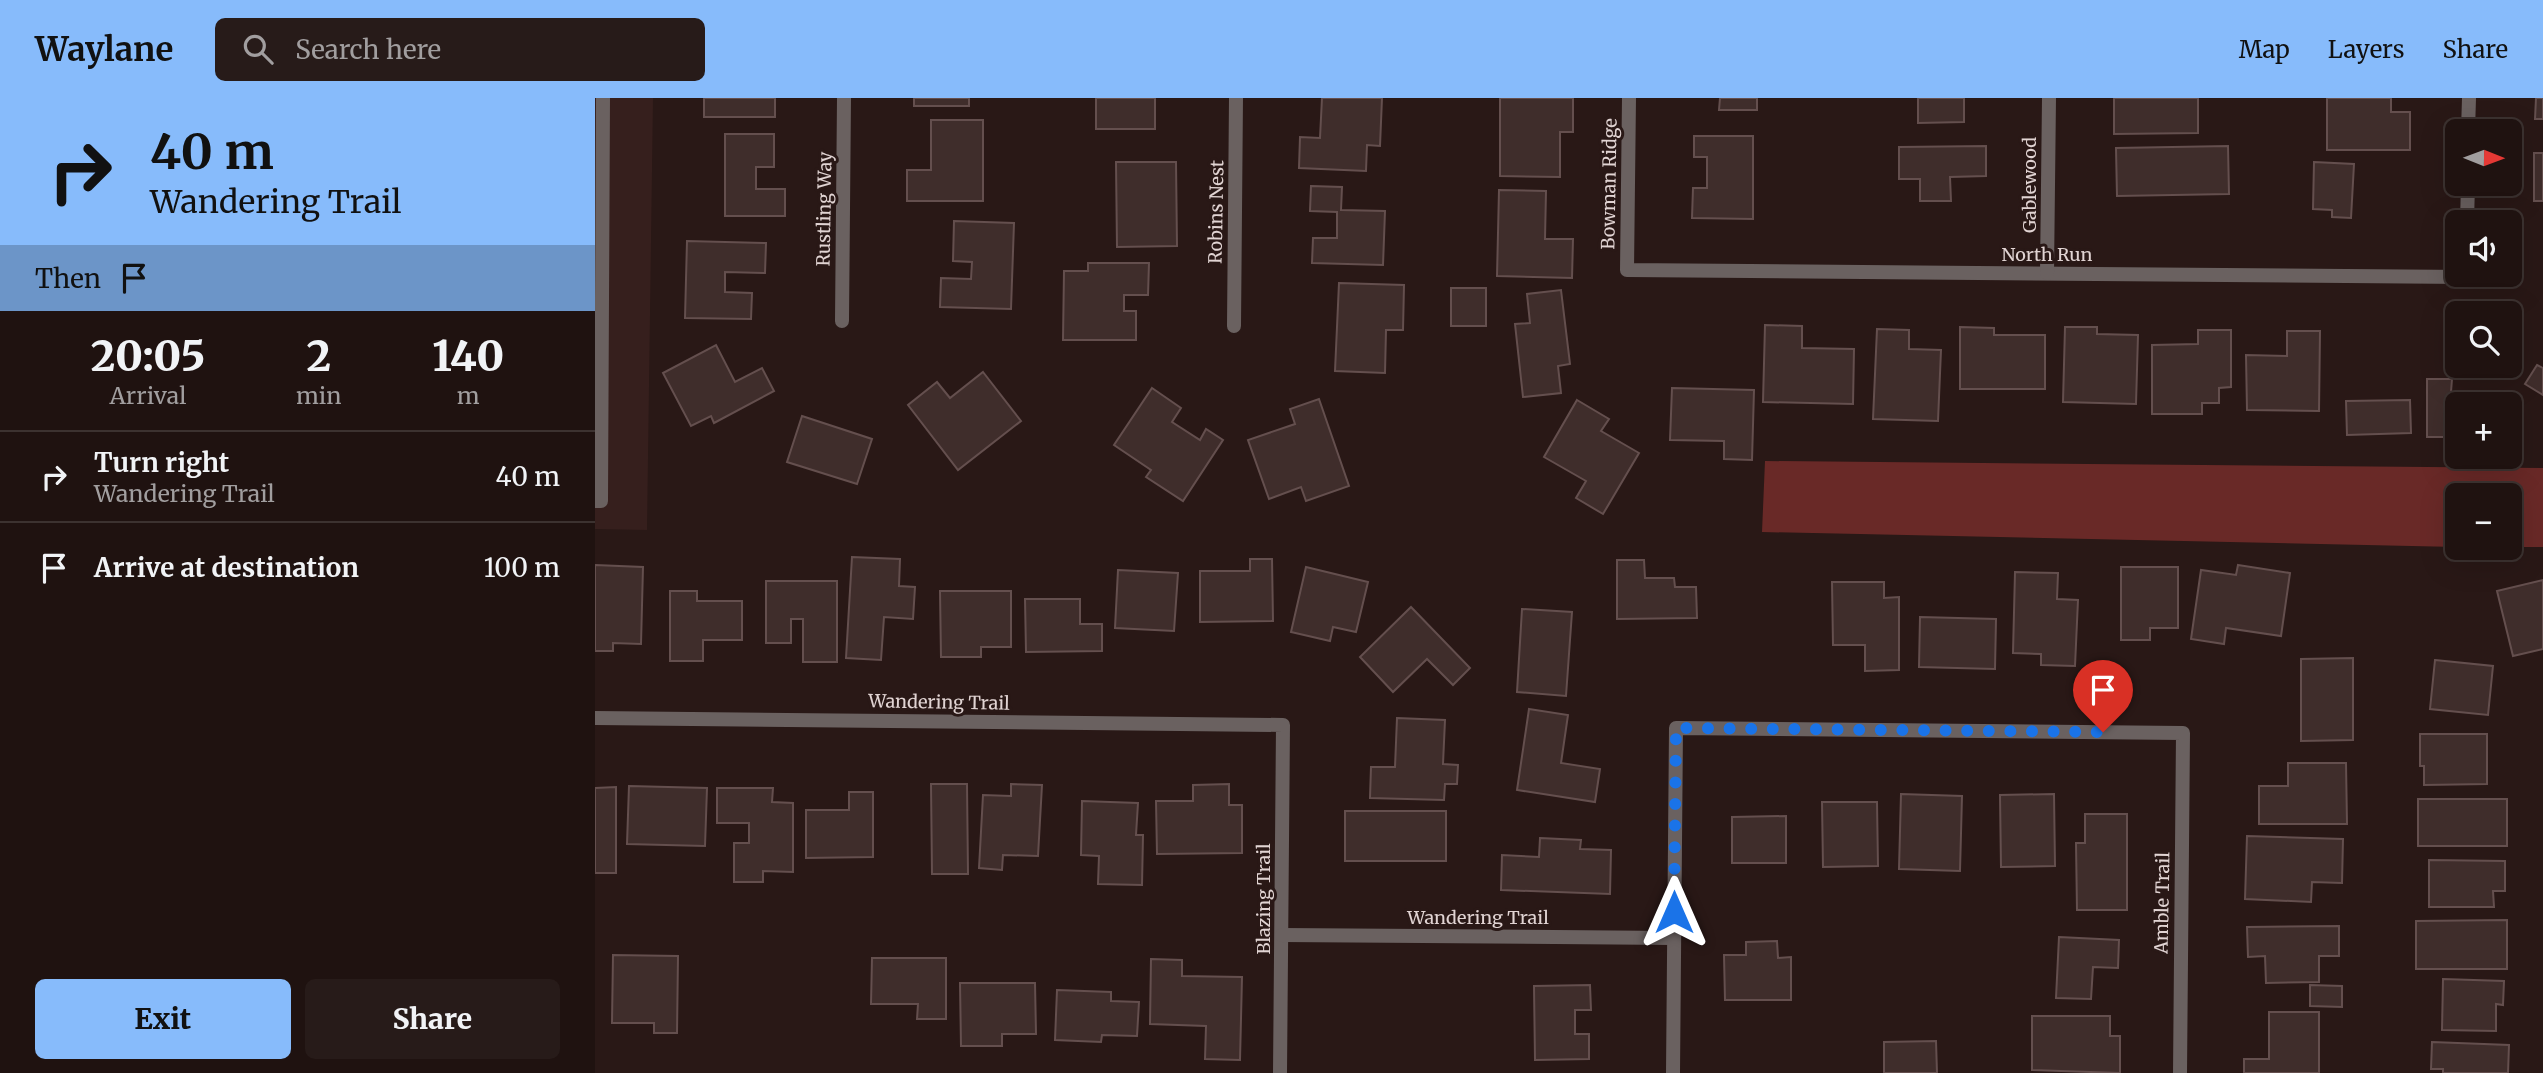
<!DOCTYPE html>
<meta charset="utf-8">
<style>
:root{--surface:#1f1210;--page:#271b19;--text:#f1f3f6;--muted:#a19e9f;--line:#3c3230;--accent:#87bbfb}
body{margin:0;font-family:Merriweather,serif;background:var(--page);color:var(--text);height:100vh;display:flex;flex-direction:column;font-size:26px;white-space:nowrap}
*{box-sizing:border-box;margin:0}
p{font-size:23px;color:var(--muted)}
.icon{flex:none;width:38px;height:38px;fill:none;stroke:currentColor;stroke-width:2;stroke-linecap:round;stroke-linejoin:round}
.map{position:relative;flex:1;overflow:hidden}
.details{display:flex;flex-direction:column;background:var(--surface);width:595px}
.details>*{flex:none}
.banner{background:#87bbfb;color:#111;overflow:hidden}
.needle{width:46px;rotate:91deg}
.tools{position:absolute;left:1850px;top:21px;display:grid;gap:14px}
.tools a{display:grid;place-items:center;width:77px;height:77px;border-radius:10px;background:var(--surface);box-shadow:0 7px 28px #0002,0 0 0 2px var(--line);font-size:35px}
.pin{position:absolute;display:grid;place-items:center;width:60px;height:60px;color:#fff;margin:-72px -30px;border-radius:50% 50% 50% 0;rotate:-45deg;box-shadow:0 0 7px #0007}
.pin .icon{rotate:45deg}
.me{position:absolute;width:77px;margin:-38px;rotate:0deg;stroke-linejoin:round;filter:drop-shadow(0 0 5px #0008)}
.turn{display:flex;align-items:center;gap:24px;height:147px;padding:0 35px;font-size:32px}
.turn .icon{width:91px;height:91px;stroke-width:2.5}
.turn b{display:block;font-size:49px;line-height:60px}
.then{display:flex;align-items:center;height:66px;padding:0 35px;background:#0003;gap:14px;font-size:26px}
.eta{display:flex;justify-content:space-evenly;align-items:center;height:119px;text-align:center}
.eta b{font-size:42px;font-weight:800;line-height:49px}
.primary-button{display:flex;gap:14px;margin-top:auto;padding:14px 35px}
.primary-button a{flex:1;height:80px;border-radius:10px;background:var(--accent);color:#111;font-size:28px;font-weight:800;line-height:80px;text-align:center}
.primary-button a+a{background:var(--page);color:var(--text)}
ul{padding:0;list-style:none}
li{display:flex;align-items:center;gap:21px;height:91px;padding:0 35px;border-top:2px solid var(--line)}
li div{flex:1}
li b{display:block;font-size:26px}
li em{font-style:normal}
header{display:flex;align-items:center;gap:42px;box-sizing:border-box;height:98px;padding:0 35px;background:var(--accent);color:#111}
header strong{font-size:33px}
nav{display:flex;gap:38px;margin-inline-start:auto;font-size:24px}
.search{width:490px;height:63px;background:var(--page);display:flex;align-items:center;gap:18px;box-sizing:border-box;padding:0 24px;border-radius:10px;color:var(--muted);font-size:26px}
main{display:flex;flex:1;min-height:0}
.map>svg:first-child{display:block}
.built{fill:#361f1d}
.green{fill:#692927}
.building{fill:#3f2d2b;stroke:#644f4e;stroke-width:2}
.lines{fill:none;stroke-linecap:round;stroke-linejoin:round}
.service{stroke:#6a6160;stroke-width:14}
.minor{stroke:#6a6160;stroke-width:14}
.route{stroke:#1a73e8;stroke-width:12;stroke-dasharray:0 21.6}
.labels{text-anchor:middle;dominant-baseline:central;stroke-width:6;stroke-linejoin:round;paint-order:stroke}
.street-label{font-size:18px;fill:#e1d4d3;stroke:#291816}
</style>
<header>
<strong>Waylane</strong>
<div class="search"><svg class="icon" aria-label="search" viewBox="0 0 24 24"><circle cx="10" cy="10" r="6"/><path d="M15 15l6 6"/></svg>Search here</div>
<nav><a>Map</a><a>Layers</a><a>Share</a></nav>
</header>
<main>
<section class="details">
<div class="banner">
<div class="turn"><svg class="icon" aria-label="right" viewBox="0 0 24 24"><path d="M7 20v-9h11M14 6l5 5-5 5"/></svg><div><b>40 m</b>Wandering Trail</div></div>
<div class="then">Then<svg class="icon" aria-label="arrive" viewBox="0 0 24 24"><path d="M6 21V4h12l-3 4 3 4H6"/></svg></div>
</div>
<div class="eta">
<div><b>20:05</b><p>Arrival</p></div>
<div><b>2</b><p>min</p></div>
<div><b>140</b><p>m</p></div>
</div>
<ul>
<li><svg class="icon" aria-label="right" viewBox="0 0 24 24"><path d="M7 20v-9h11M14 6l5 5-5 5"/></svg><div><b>Turn right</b><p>Wandering Trail</p></div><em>40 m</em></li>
<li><svg class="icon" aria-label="arrive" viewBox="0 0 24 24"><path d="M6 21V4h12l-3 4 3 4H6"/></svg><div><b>Arrive at destination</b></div><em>100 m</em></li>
</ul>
<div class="primary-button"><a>Exit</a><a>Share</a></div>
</section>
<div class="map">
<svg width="1948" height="975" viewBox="0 0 1948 975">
<rect width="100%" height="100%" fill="#291816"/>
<path class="built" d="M0 0H58L52 432 0 431Z"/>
<path class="green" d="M1170 363 1948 370V449H1915L1914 397H1862V449L1167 434Z"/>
<g class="building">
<rect x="109" y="0" width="71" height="19"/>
<rect x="319" y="0" width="55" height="8"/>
<rect x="501" y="0" width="59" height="31"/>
<path d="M727 0H787L785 48 772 47 771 73 704 70 705 39 725 40Z"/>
<path d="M905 0H978V34H965V79L905 78Z"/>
<path d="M1125 0H1162V12H1124Z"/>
<path d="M1323 0H1369V24L1323 25Z"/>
<path d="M1519 0H1603V35L1519 36Z"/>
<path d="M1732 0H1796V14H1815V52H1732Z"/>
<path d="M1941 0H1948V21H1940Z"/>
<path d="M336 22H388V103H312V72H336Z"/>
<path d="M130 36H179V69H161V91H190V118H130Z"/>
<path d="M1099 38H1158V121L1097 120 1098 90H1112V59H1099Z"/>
<path d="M1391 48V78L1355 79 1356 103H1325V81H1304V49Z"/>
<path d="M1633 48 1634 96 1522 98 1521 50Z"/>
<rect x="1939" y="55" width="9" height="48"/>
<path d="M521 64H581L582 148 522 149Z"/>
<path d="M1719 64 1759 66 1756 120 1737 119V112L1718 111Z"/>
<path d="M716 88 747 89 746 112 790 113 788 167 717 165 718 140H742V114L715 113Z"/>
<path d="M904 92 951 93 950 141H978L977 180 902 178Z"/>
<path d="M359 123 419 125 416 211 345 209 346 180 376 181 377 164 358 163Z"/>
<path d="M92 143 171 145 170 175 130 174V194L157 195 156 221 90 220Z"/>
<path d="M493 165H554L553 197H529V213H541V242H468L469 173H493Z"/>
<path d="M744 185 809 187 808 232H791L790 275 740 273Z"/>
<rect x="856" y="190" width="35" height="38"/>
<path d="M966 192 975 266 963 268 966 295 928 299 920 226 935 225 932 196Z"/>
<path d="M1170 227 1207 228V250L1259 251 1258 306 1168 304Z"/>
<path d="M1365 229 1399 230V237H1450V291H1365Z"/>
<path d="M1470 229H1502V236L1543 237 1541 306 1468 304Z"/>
<path d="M1282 231 1314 232V251L1346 252 1343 323 1278 321Z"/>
<path d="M1603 232H1636V289L1624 290V305H1607V316H1557V247L1603 246Z"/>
<path d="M1692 233H1725L1724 313 1652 312 1651 257 1692 258Z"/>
<path d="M121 247 140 284 167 270 179 293 119 325 116 318 96 328 68 275Z"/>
<path d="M1942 267 1948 270V297L1930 286Z"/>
<path d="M388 274 426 323 363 372 313 307 342 284 355 300Z"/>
<path d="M1832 281H1857L1856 294 1911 293V306H1862V339H1832Z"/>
<path d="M557 290 586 310 577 324 605 342 611 331 628 342 588 403 551 379 556 372 519 347Z"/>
<path d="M1077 290 1159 292 1157 362 1129 361V343L1075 342Z"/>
<path d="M724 301 754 388 711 403 706 389 674 401 653 342 700 326 695 311Z"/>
<path d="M982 302 1014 321 1006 333 1044 355 1008 416 981 400 991 383 949 359Z"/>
<path d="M1815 302 1816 335 1752 337 1751 303Z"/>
<path d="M207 318 277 341 262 386 192 364Z"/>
<path d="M257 459 305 461 304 488 320 489 318 521 289 519 286 562 251 560Z"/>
<path d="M655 461H677L678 523 605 524V473H655Z"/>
<path d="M1022 462H1049L1050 480H1079L1080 489H1101L1102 520 1022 521Z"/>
<path d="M0 467 48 469 46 546 18 545V553H0Z"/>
<path d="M1643 467 1695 475 1686 538 1631 530 1629 546 1596 541 1606 472 1641 477Z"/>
<path d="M711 469 773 484 761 534 738 529 735 543 696 534Z"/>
<path d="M1526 469H1583V530H1555V542H1526Z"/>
<path d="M523 472 583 475 579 533 520 530Z"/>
<path d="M1420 474 1463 475 1462 501 1483 502 1480 568 1446 567V556L1418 555Z"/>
<path d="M1948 482V551L1918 558 1902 493Z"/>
<path d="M171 483H242V564H208V521H196V545H171Z"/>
<path d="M1237 484H1289V500L1304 499V572L1270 573V547H1238Z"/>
<path d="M75 493H102V503H147V542H108V563H75Z"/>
<path d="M345 493H416V549H386V559H346Z"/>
<path d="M430 501H485V526H507V553L431 554Z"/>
<path d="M816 509 875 570 858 587 832 561 798 594 765 559Z"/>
<path d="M927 511 977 514 971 598 922 594Z"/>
<path d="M1325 519 1401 521 1400 571 1324 569Z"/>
<path d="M1758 560V642L1706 643V561Z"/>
<path d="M1840 562 1898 568 1893 617 1835 611Z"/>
<path d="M934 611 973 617 966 665 1005 671 1000 704 922 692Z"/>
<path d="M802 620 850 622 848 666 863 667 862 686H850L849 702 775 700 776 669H800Z"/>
<path d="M1825 636H1892V686L1829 687V668H1825Z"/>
<path d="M1693 665H1751L1752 726H1664V688H1693Z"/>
<path d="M336 686H372L373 776H337Z"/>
<path d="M416 686 447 687 443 758 408 757 407 772 384 770 388 697 416 698Z"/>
<path d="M634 686V707H647V755L562 756 561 703H598V687Z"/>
<path d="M34 688 112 690 110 748 32 746Z"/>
<path d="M21 689V775H0V690Z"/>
<path d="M122 690H178L177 704 198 705V774L168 773V784H139V745H154V725H122Z"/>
<path d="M254 694H278V759L211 760V712H254Z"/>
<path d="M1306 696 1367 698 1365 773 1304 771Z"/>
<path d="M1459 696 1460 768 1406 769 1405 697Z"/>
<rect x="1823" y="701" width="89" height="47"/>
<path d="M487 703 543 705 541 737H548L547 787 503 786 504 758 486 757Z"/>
<path d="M1227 704H1282L1283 768 1228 769Z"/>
<rect x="750" y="713" width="101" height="50"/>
<path d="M1490 716H1532V812H1482L1481 745H1490Z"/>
<path d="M1191 718V765H1137V719Z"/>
<path d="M1652 738 1748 741 1747 785 1717 784 1716 804 1650 801Z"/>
<path d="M945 740 986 742 985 751 1016 752 1015 796 906 792 907 757 944 759Z"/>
<path d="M1834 762 1910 763V793H1898L1899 809H1834Z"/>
<path d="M1912 822V871H1821V823Z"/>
<path d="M1744 828V858H1724V884L1671 885 1670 858 1653 859 1652 829Z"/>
<path d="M1464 839 1524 842 1523 870 1498 869 1496 901 1461 900Z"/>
<path d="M1182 843 1183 860 1196 859V902H1130L1129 857H1151V844Z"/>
<path d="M18 857 83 858 82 935H59V925H17Z"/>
<path d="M277 860H351V921H322L323 906H276Z"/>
<path d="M556 861 587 862V878L647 879 645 962 610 961 611 928 555 926Z"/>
<path d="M1848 881 1909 883 1908 907 1901 906V933L1847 932Z"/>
<path d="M365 885H440L441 936H407V948H366Z"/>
<path d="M995 887 996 912H980V936H994V961L940 962 939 888Z"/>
<path d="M1715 887 1747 888V909L1715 908Z"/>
<path d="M462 892 516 894V903L544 904 542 938 507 937 506 944 460 942Z"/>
<path d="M1674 914H1724V975H1649V961H1674Z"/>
<path d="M1437 918H1515V938H1525V975L1437 972Z"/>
<path d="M1341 943 1342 975H1289V944Z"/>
<path d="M1837 944 1914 947 1913 975H1848V971H1836Z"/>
</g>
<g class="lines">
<path class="service" d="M0 403H6L8 0"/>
<g class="minor">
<path d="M1034 0 1032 172 1871 179V177"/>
<path d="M1873 33 1874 0"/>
<path d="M1872 124 1873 86"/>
<path d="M1452 175 1454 0"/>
<path d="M247 223 249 0"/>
<path d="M639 228 641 0"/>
<path d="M0 620 688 627 685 975"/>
<path d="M687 837 1079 840"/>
<path d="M1078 975 1081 630 1588 635 1585 975"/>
</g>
</g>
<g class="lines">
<path class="route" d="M1079 814 1081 630 1508 634"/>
</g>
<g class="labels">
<g class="street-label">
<text transform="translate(1014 86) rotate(-89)">Bowman Ridge</text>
<text transform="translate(1434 87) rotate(-90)">Gablewood</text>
<text transform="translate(229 111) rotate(-89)">Rustling Way</text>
<text transform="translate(621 114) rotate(-89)">Robins Nest</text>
<text x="1452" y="156">North Run</text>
<text transform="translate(344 604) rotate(1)">Wandering Trail</text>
<text transform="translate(668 801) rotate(-90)">Blazing Trail</text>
<text transform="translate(1567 805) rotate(-89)">Amble Trail</text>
<text x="883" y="819">Wandering Trail</text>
</g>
</g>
</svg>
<div class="tools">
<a><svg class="needle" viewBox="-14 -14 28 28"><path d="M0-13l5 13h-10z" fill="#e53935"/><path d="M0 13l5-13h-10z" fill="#a19e9f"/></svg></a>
<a><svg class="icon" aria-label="sound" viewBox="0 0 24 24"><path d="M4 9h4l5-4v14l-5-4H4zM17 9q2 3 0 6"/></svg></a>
<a><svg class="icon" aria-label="search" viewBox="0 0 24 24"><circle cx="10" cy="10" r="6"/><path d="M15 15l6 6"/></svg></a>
<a>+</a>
<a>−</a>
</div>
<div class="pin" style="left:1508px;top:634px;background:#d93025"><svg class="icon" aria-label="arrive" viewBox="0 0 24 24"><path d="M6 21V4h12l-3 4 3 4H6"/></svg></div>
<svg class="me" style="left:1079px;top:814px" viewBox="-20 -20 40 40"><path d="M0-17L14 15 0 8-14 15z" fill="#1a73e8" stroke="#fff" stroke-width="4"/></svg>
</div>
</main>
